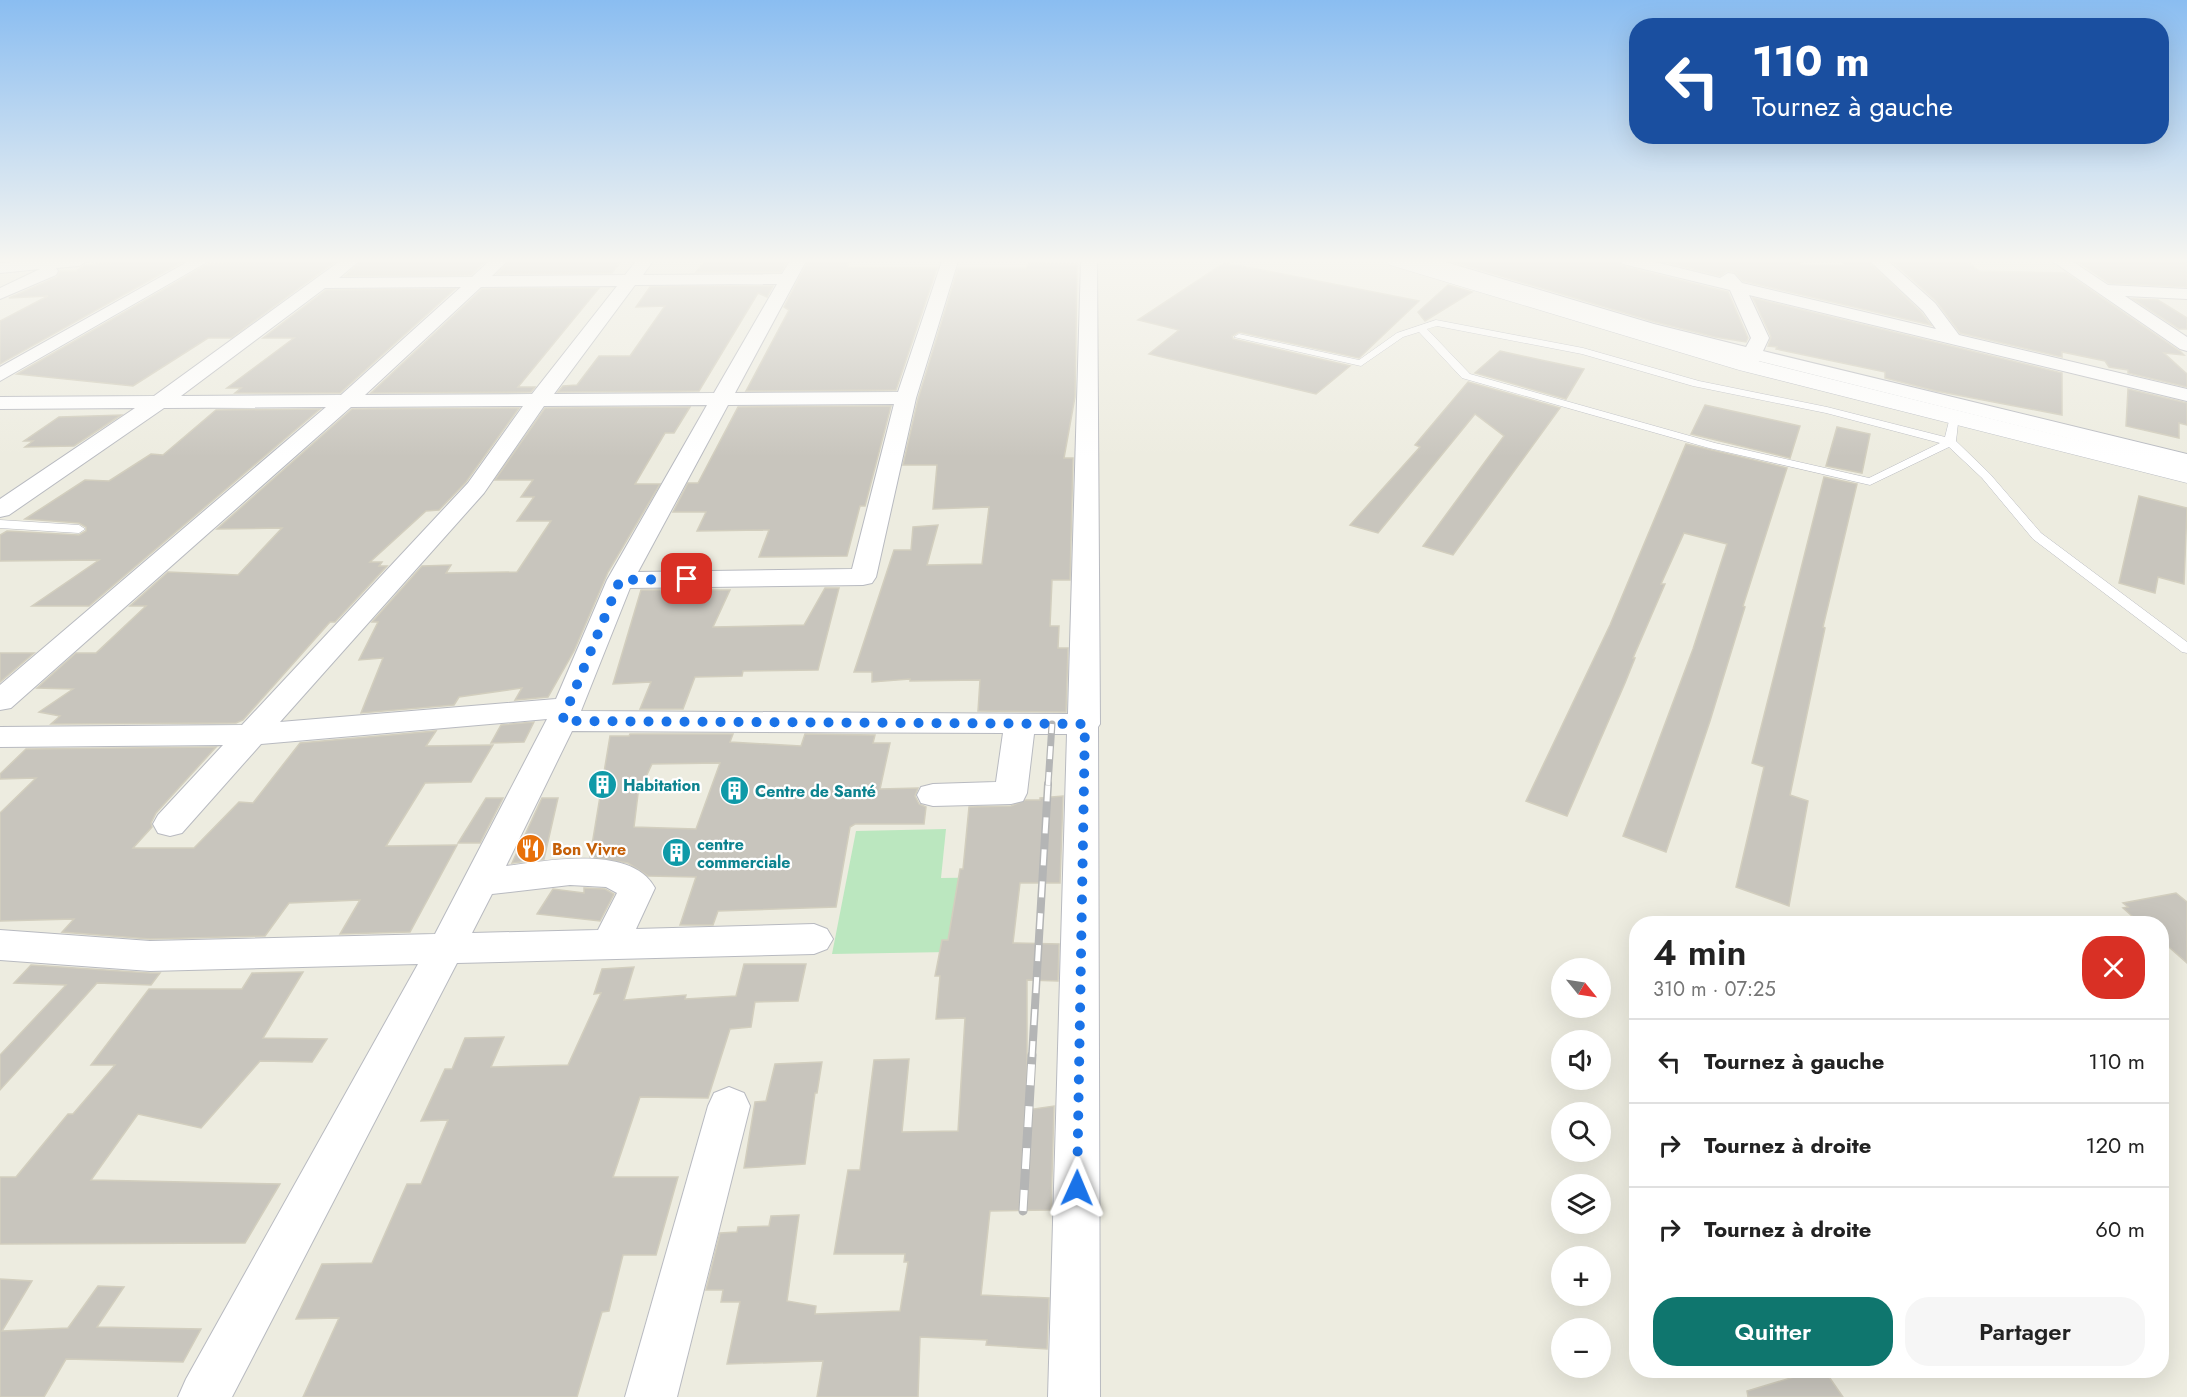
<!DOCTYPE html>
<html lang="fr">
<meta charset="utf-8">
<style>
:root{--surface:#fff;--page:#f6f6f6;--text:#222;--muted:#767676;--line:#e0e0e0;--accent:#0f766e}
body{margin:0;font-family:Jost,sans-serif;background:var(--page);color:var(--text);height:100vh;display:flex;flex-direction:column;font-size:22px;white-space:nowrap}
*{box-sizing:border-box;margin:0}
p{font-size:20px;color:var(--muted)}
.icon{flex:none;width:33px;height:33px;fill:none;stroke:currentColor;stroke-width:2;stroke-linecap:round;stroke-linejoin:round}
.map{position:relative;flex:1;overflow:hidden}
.sheet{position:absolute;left:1629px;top:916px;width:540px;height:462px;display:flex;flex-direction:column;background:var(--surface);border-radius:24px;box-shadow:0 6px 24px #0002}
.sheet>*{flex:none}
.guide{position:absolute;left:1629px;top:18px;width:540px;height:126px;border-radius:24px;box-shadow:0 6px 24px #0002;background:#1a4fa0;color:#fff;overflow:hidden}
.needle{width:39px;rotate:120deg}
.fabs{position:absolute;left:1551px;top:958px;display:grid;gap:12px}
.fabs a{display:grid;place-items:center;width:60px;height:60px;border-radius:50%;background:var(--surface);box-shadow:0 6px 24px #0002;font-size:30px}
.pin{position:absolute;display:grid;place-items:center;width:51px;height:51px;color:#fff;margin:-26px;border-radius:12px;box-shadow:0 3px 9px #0006}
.me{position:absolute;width:66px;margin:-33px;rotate:1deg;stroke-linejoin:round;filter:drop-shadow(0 0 4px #0008)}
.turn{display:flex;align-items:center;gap:21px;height:126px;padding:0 24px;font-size:27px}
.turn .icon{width:78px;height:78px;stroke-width:2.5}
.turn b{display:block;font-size:42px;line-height:51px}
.round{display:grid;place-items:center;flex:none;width:63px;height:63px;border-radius:24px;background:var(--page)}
.summary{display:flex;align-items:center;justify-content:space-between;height:102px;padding:0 24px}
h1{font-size:36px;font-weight:600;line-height:45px}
.cta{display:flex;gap:12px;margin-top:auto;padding:12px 24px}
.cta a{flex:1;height:69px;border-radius:24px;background:var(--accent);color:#fff;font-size:24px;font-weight:600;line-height:69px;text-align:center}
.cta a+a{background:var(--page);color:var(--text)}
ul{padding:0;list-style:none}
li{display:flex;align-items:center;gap:18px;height:84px;padding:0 24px;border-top:2px solid var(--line)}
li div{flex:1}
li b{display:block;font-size:22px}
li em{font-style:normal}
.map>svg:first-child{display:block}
.green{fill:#bbe7bf}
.building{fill:#c8c5bd;stroke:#d2cebe;stroke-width:1.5;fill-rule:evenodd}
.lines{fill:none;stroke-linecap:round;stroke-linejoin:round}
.service-casing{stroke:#b8bac0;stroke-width:1}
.minor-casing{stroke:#b8bac0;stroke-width:2}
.secondary-casing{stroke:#b9bcc3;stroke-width:1}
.service{fill:#fff;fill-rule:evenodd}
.minor{fill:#fff;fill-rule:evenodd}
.secondary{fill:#fff;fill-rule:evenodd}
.rail-far2-casing{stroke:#b4b5b5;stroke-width:7}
.rail-far1-casing{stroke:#b4b5b5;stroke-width:8}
.rail-casing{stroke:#b4b5b5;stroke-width:9}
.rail-far2{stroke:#fff;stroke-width:4.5;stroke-dasharray:13;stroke-linecap:butt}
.rail-far1{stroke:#fff;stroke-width:5;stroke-dasharray:16;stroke-linecap:butt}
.rail{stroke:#fff;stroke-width:7;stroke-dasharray:21;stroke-linecap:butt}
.route{stroke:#1a73e8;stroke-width:10;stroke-dasharray:0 18}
.labels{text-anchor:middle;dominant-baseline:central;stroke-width:4.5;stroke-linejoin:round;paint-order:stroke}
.culture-label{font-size:16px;font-weight:bold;fill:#0d838f;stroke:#fff;text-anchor:start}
.food-label{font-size:16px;font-weight:bold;fill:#c56008;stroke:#fff;text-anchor:start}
</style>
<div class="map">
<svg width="2187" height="1397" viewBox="0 0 2187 1397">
<rect width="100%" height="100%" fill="#edece0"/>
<path class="green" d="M946 829 941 878 1011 877 1007 951 832 954 856 831Z"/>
<g class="building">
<path d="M126 261H184L0 364V321L48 296 9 298 57 277 60 271H76L85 265Z"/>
<path d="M295 261H336L231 338H208L133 386 17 374 208 264Z"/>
<path d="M361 261H485L471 275 345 276Z"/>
<path d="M509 261H621L612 273 497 274Z"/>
<path d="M705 261H787L781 272H696Z"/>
<path d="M808 261H850L847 267 937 268 896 390 746 391 789 310 784 307Z"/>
<path d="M1451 261H1619L1622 266 1728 292 1748 338 1746 342 1715 337 1655 322Z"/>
<path d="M1661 261H1798L1802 265H1843V261H1868L1921 312 1931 325 1743 281 1734 272 1727 271 1720 276Z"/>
<path d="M1892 261H1967L1979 271 2066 273 2181 352 2184 355 2164 353 2187 374V387L2128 373V370L2109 367 2105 361 2062 352V357L1960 333 1936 301Z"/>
<path d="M2077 261H2187V287L2109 283Z"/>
<path d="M1029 263 1077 264 1075 397 1064 458H1073L1070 580H1052L1050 626H1059L1058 648H1068L1066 712 978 711 980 680 910 681V679L872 682V672H854L894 550H911L913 527 938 525 927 565 982 564 989 507 933 509 937 465H903L918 399 958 268H1026Z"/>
<path d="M1224 263 1267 271 1419 301 1359 358 1239 332 1232 336 1233 339 1350 366 1316 394 1149 354 1179 330 1138 320Z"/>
<path d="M1448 285 1472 292 1425 321 1418 312Z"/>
<path d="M773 286 767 297 758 293 699 391 558 392 563 386 577 385 599 356H630L665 306 636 307 650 287Z"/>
<path d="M599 288 518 387H535L531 392 371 393 482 289Z"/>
<path d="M455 289 340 393H235L241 388H227L294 338H263L326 290Z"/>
<path d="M1753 298 2062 373V415L1936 391 1885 378V372L1776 349 1777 347 1768 346 1771 337Z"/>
<path d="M2133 299 2158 300 2187 318V329H2179Z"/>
<path d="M1500 351 1541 360 1584 369 1566 399 1475 373Z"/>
<path d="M1468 382 1560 408 1453 555 1423 546 1504 436 1475 414 1378 533 1350 525 1420 447 1415 445Z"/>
<path d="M2128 389 2187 403V425L2179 423V438L2126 426Z"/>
<path d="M1705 405 1800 426 1790 458 1691 434Z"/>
<path d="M891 406 865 506H860L847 556 759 557 769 530 697 531 706 512H673L688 483H698L738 407Z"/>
<path d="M690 407 674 433H665L635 484H660L608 572 574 651 548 697 515 700 522 688 459 697 454 705 361 713 383 658 359 660 378 622H372L422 566 451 565 446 573 517 572 551 521H517L534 497H521L533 480H495L545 408Z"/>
<path d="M519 408 466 482 439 510 426 511 370 562H382L379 566H387L335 622H330L243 720 236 723 51 724 60 716 39 712 73 689 37 688 76 653H96L146 606H130L168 572 238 575 282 528 217 529 352 409Z"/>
<path d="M320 409 89 606H32L99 560 0 561V535L7 531 79 535 86 531V527L79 523 25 519 85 480 109 481 151 454 163 455 216 410Z"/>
<path d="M121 415 74 446 25 447 33 441H24L59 417Z"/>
<path d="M1837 427 1870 434 1862 473 1826 466Z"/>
<path d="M1686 444 1787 468 1743 606 1745 607 1710 721 1666 852 1623 836 1693 649 1727 544 1684 533 1661 584H1665L1633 658H1635L1625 683 1567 816 1526 801 1610 625Z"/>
<path d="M1824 477 1857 484 1823 627 1825 628 1790 795 1808 801 1789 906 1736 887 1764 767 1752 763Z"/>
<path d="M2139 496 2187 508 2184 584 2158 577 2155 593 2119 583Z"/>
<path d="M825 588H839L818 670 743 671 742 676 695 677 683 709H640L651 682 613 684 641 590H730L713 627 804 625Z"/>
<path d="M0 653H34L0 682Z"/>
<path d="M534 722 524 742 491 743 501 725Z"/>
<path d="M436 731 426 746 493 745 471 782 425 783 386 846 457 845 410 932 340 934 360 900 289 903 265 936 150 939 62 932 74 919 0 921V813L36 778 0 779V774L26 749 216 747 156 813 151 823 152 827 133 848H194L239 802 253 803 300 743Z"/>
<path d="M630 734H733L730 742 801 746 805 734 875 735 873 743H890L880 789 918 788 915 796 919 804 926 807 924 824H855L850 827 836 907 718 911 713 925H680L696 877 648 876 628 863 590 857 610 736H629ZM720 763 696 829 634 827 638 794 652 764Z"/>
<path d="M1063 796 1060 883H1020L1013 943 1059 944 1058 981 1027 980V1110L1054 1106 1051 1210 990 1211 981 1295 1049 1298 1047 1349 986 1345 987 1340 920 1337 918 1397H817L823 1361 727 1364 740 1302H721L723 1290H706L720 1233 737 1232 738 1227 769 1226 771 1216 799 1215 787 1301 816 1306 815 1314 900 1311 908 1262H904L905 1254H834L848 1170H860L874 1060 909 1059 902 1132 958 1131 965 1018 936 1019 940 976H935L942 940H948L960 869H963L969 807 1011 806 1026 800H1040V798Z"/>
<path d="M486 798H503L480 843H458Z"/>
<path d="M542 798H558L544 859 512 863Z"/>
<path d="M584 888 605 889 614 894 600 921 537 914 553 889 584 893Z"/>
<path d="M2176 893 2187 902V963L2162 941V924H2141L2123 908 2128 907 2123 903Z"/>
<path d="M744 964H806L798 1001 755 1002 751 1027 730 1029 708 1098 640 1097 613 1177H678L656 1255H623L609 1311 602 1312 577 1397H303L339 1318 296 1319 322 1264 372 1263 407 1184H421L448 1120 421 1121 445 1069H452L465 1038 504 1037 491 1067 568 1065 601 993 594 994 602 969 634 967 624 1000 686 995 685 999 736 996Z"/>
<path d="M31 965 150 973H160L151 985 97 983 0 1090V1055L66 985 14 983Z"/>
<path d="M303 972 263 1038 327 1039 312 1062 260 1061 201 1128 138 1114 91 1180 280 1184 245 1243 0 1244V1177H16L68 1114H73L115 1065H91L149 989H242L252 973Z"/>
<path d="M822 1062 817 1093H815L805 1164 744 1168 755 1102 766 1101 775 1064Z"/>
<path d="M0 1279 32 1281 2 1331 68 1328 98 1286 124 1287 97 1327 201 1329 183 1362 66 1359 44 1397H0Z"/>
<path d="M1814 1371H1825L1843 1397H1748L1747 1391Z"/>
</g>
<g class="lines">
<defs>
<g id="service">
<path d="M1436 320 1583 348 1699 381 1827 407 1945 437 1950 417 1959 415 1956 441 1990 474 2041 533 2187 642V653L2182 652 2033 539 1982 478 1949 447 1870 485 1709 448 1462 378 1419 332 1403 337 1361 366 1234 337 1239 334 1359 360 1397 333ZM1437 326 1582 354 1693 386 1826 413 1940 443 1869 478 1715 443 1470 374 1427 329Z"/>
<path d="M0 520 79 525 85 529 79 533 0 528Z"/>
</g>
<g id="minor">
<path d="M20 261H87L79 266 56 268 58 271 56 275 0 299V288L40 269 0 273V263Z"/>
<path d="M189 261H209L0 381V367Z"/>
<path d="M340 261H359L339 278 472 277 489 261H507L492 276 625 275 636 261H653L643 275 782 274 790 261H806L735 393 898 392 942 261H958L916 398 876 577 872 583 863 585 630 588 581 711 1068 714 1081 261H1097L1100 724 1098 727 1100 1397H1048L1067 734H1034L1027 793 1023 801 1011 804 933 806 921 803 917 795 921 787 933 784 996 782 1003 733 572 731 506 866C547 861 631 844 655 888L636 929 814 924 827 929 833 939 827 949 814 954 457 963 232 1397H178L186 1379 418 964 150 971 0 960V930L150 941 435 934 547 719 261 744 182 833 170 836 158 833 153 824 158 815 223 745 0 747V727L242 725 468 483 523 406 351 407 11 708 0 710V685L326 407 164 408 9 515 0 517V499L135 408 0 409V397L154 396ZM777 284 714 393 554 394 635 285ZM617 286 532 394 365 395 481 287ZM461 287 341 395 181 396 325 288ZM894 404 852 569 638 572 728 405ZM707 405 607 580 556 699 280 722 484 493 544 406ZM570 885 606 887 617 893 598 930 472 933 492 894Z"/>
<path d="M1416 261H1442L1654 324 1746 347 1751 338 1730 290 1623 264 1621 261H1651L1720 278 1728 273 1734 274 1742 283 1936 329 1923 311 1870 261H1888L1935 303 1959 335 2187 389V401L1749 295 1769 338 1763 351 2187 454V468L1759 361 1754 369H1740L1737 365 1741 357 1641 332 1418 264Z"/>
<path d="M2052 261H2072L2108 285 2187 289V299L2125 296 2187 337V351L2180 349Z"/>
<path d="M729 1087 744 1093 750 1106 677 1397H625L708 1106 714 1093Z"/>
</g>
<path id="secondary" d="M1387 261H1416L1754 360 2187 467V483L1739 370 1390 265Z"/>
</defs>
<use href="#service" class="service-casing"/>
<use href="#minor" class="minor-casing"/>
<use href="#secondary" class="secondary-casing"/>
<use href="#service" class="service"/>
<use href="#minor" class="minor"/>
<use href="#secondary" class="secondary"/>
<defs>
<path id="rail-far2" d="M1048 785 1052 724"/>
<path id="rail-far1" d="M1032 1057 1048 784"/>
<path id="rail" d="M1023 1211 1032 1055"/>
</defs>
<use href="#rail-far2" class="rail-far2-casing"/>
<use href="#rail-far1" class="rail-far1-casing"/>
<use href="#rail" class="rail-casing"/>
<use href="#rail-far2" class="rail-far2"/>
<use href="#rail-far1" class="rail-far1"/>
<use href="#rail" class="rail"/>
</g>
<linearGradient id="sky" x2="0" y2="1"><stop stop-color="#8abdf1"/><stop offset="0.57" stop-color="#f7f6f1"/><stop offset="1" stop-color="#f7f6f1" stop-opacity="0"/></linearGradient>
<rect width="2187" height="457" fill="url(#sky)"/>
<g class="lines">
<path class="route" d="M687 579 620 580 562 721 1085 724 1077 1188"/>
</g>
<defs>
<symbol id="building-disc" viewBox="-11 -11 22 22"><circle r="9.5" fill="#0f9aa8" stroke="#fff"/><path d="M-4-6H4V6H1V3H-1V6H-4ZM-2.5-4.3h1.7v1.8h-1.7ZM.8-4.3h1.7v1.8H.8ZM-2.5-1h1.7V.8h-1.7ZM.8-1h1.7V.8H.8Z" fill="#fff"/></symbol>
<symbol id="restaurant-disc" viewBox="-11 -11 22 22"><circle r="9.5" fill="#e8710a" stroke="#fff"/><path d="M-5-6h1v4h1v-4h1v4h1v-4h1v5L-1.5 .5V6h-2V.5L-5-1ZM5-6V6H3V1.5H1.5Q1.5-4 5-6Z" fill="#fff"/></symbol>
</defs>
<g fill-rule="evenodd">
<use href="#building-disc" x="586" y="768" width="33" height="33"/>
<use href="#building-disc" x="718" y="774" width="33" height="33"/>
<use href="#restaurant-disc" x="514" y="832" width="33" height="33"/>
<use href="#building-disc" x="660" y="836" width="33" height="33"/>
</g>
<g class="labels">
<g class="culture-label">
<text x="623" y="785">Habitation</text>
<text x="755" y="791">Centre de Santé</text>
<text x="697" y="844">centre<tspan x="697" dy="18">commerciale</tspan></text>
</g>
<g class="food-label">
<text x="552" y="849">Bon Vivre</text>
</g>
</g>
</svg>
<div class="fabs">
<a><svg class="needle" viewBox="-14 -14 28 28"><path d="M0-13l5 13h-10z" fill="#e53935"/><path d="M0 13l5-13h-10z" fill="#767676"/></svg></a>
<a><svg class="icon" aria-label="sound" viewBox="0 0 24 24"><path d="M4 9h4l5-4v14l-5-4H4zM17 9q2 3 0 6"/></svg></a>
<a><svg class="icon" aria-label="search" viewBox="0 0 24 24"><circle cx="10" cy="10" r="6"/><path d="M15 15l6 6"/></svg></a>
<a><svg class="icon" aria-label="layers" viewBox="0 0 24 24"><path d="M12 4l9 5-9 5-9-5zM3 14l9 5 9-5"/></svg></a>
<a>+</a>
<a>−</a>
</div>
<div class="pin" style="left:687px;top:579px;background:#d93025"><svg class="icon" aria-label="arrive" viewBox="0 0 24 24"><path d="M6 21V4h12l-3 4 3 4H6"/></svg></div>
<svg class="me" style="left:1077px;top:1188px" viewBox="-20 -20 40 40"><path d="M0-17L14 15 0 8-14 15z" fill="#1a73e8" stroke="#fff" stroke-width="4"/></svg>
<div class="guide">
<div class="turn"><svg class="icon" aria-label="left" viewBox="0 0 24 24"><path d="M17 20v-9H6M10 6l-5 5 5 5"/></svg><div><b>110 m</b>Tournez à gauche</div></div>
</div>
<section class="sheet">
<div class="summary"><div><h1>4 min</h1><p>310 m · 07:25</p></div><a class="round" style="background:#d93025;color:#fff"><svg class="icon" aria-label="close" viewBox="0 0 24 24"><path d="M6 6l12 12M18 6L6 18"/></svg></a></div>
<ul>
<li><svg class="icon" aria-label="left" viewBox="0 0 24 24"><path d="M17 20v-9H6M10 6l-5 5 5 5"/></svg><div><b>Tournez à gauche</b></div><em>110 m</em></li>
<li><svg class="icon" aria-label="right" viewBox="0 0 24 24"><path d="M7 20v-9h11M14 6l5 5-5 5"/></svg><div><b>Tournez à droite</b></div><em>120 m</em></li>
<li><svg class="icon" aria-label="right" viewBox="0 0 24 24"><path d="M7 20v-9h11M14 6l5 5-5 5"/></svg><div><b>Tournez à droite</b></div><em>60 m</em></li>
</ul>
<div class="cta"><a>Quitter</a><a>Partager</a></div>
</section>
</div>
